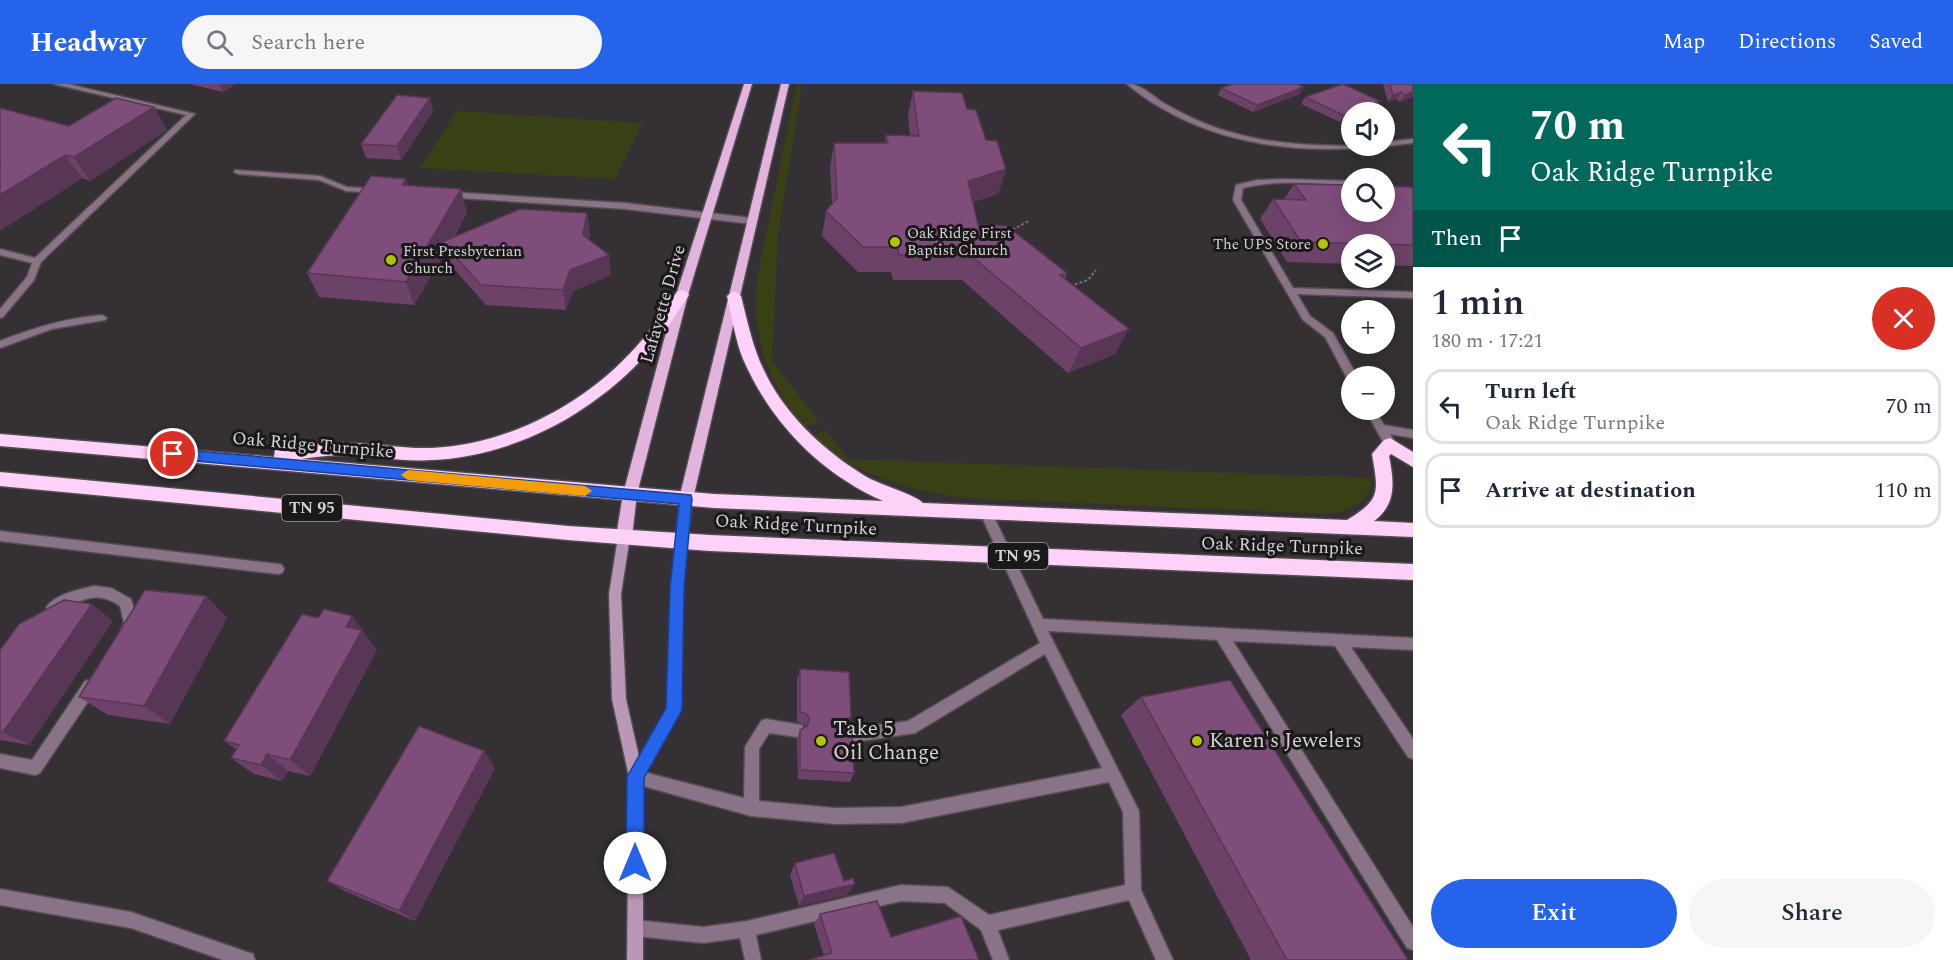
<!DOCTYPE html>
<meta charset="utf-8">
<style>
:root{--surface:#fff;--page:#f6f6f7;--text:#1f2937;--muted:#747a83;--line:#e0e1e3;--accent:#2563eb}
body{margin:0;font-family:Spectral,serif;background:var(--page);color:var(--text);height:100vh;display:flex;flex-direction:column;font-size:22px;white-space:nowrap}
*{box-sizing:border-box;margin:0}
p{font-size:20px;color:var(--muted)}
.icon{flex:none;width:33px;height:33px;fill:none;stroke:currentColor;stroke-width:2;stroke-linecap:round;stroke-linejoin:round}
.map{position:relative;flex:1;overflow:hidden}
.sheet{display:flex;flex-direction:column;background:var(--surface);width:540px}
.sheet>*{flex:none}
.banner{background:#00695c;color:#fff;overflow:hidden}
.tools{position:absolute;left:1341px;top:18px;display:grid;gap:12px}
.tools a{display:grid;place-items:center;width:54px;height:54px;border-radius:50%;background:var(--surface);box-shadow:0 3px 15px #0003;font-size:30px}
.pin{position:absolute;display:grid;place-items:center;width:51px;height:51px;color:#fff;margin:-26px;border:3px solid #fff;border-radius:50%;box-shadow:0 2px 6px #0007}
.me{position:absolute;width:66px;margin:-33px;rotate:0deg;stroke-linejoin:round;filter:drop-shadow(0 0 4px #0008)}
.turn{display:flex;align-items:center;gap:21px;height:126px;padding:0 18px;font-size:27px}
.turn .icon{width:78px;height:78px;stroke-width:2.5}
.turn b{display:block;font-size:42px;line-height:51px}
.then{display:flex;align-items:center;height:57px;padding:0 18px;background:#0003;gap:12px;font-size:22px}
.round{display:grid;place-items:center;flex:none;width:63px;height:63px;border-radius:32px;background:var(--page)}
.summary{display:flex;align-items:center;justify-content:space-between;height:102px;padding:0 18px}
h1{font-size:36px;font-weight:600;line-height:45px}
.cta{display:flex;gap:12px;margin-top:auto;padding:12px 18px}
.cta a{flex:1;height:69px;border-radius:36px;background:var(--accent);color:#fff;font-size:24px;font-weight:600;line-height:69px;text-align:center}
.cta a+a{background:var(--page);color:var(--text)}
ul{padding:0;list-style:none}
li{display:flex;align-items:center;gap:18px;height:75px;margin:0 12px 9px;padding:0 6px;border:3px solid var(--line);border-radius:18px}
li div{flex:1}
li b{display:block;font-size:22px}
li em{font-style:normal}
header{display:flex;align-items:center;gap:36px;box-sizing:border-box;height:84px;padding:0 30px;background:var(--accent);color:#fff}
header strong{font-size:28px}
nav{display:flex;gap:33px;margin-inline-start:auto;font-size:21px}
.search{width:420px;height:54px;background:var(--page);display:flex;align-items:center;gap:15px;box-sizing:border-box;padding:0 21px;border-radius:33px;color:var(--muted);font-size:22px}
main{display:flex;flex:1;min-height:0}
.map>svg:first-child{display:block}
.green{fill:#3a4016}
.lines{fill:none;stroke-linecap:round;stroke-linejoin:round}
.lane-casing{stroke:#514d51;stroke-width:3}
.street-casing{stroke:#514d51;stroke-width:3}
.secondary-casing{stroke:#514d51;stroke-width:3}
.primary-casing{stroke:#514d51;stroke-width:3}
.highway-casing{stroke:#514d51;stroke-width:3}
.path{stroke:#736f73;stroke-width:2;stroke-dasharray:3 2;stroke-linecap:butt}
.lane{fill:#8a7387;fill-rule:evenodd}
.street{fill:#8a7387;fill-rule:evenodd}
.secondary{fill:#bb97b7;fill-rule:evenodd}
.primary{fill:#e2b3dd;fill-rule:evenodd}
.highway{fill:#fed1f9;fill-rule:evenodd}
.wall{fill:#6c4269}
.shaded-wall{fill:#583655}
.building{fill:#7e4d7a;stroke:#583655;stroke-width:1.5}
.route{fill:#2563eb;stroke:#184099;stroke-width:1.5}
.slow{fill:#f59e0b}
.poi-dot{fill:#b0c500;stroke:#1b181a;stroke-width:2}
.labels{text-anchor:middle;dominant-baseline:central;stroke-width:6;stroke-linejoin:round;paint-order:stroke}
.far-poi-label{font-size:15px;fill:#d6d3d6;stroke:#1b181a;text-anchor:start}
.shield{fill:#1b181a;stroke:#9e9b9e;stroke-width:1.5}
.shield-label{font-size:16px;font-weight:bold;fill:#d6d3d6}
.street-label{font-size:18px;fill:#d6d3d6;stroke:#1b181a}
.near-poi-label{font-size:21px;fill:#d6d3d6;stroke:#1b181a;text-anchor:start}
</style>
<header>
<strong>Headway</strong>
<div class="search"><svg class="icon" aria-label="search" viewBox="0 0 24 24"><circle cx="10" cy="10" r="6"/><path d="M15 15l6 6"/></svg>Search here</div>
<nav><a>Map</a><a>Directions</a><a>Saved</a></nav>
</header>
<main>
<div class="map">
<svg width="1413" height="876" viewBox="0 0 1413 876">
<rect width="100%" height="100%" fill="#343034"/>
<g class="green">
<path d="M797 0H802L778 152 772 277 819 337 805 343C765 294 751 253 758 189Z"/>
<path d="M457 27 643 39 615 95 420 84Z"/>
<path d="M825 345 848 375 1372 394C1370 418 1350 427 1329 430L966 414C908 406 857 392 814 352Z"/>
</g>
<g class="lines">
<defs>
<g id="lane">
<path d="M54 0H68L195 30 41 178 34 196 3 233 0 234V225L27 193 32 179 0 171V165L35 174 186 31Z"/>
<path d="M235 86 320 92 347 103 376 105 380 107 376 109 346 107 319 96 238 90 234 88Z"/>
<path d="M1286 95 1352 97V101C1316 100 1277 95 1243 104L1241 116 1293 204 1413 208V214L1297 210 1310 232 1333 249 1357 292H1352V296H1348L1325 253 1303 236 1233 116 1236 101 1257 96Z"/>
<path d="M448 108 625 119 752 134 756 137 752 140 625 125 445 113V109Z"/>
<path d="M102 231 107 234 105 236 52 245 0 264V257C33 244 66 234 102 231Z"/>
<path d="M1365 326H1375L1384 341 1413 346V354L1390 350 1396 360 1394 363H1386Z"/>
<path d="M986 424 990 426 992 429 1043 535 1413 554V566L1351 563 1413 655V675L1408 673 1335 562 1233 557 1413 843V866L1407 864 1217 556 1048 547 1139 727 1141 806 1173 876H1156L1129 816 998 846 1009 876H993L981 846 945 819 901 817 756 851 761 876H745L740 854 703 859 635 852 629 850 627 844 629 838 635 836 703 843 747 837 901 801 948 803 989 831 1125 801 1123 728 1109 698 901 739 835 740 751 732 636 700 631 698 629 693 631 688 636 686 744 714 745 663 761 637 766 635 802 641 804 646 802 651 797 653 769 649 759 665V717L835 724 901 723 1102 684 1045 570 915 649 848 659 843 657 841 652 843 647 848 645 908 637 1040 559 980 429 982 426Z"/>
<path d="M0 447 278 480 282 481 284 485 282 489 278 490 0 457Z"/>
<path d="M94 502 111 504 131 515 138 539 133 549 128 551 123 549 121 545 124 539 120 522C93 503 78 520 52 530L47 528 46 524C53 511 80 505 94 502Z"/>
<path d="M90 596 95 597 97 602 95 607 40 689 35 691 0 684V670L32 676 85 597Z"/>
</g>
<g id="street">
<path d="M1127 0C1143 0 1154 14 1167 21 1187 32 1208 42 1230 48 1280 63 1334 62 1384 62V58L1413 55V59C1331 70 1248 69 1174 31 1157 22 1141 12 1127 0Z"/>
<path d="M0 805 131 828 247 868 253 870 255 876H223L131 844 0 821Z"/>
</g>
<path id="secondary" d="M686 410 690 412 692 415 683 504 681 626 643 694V876H627L629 693 612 615 609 510 618 453 620 449H628L630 453 621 510 626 615 639 673 667 625 671 504 680 415 682 412Z"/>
<g id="primary">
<path d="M744 0H752L688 211 637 410 632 453 629 457 624 459 619 457 616 453 623 410 676 211Z"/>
<path d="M781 0H789L693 415 691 419H681L679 415Z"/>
</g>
<g id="highway">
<path d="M682 206 687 208 689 211 687 214C674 233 663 253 647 270 592 330 515 372 432 376 403 378 375 372 346 371 331 371 316 373 301 375L714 410 883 417C820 389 771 339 743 275 735 255 732 233 727 212L734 207 741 212C746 231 750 251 757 270 776 322 818 363 865 392 878 400 916 411 923 419L1347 436C1382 415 1378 407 1372 370L1384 356 1390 354 1413 368V383L1391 370 1389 372C1394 397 1397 420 1374 437L1413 439V453L714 424 0 362V350L274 373 275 366 281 365C302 362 324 358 345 359 374 359 403 365 432 364 512 360 591 317 642 256 655 241 665 224 677 208Z"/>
<path d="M0 388 568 442 710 451 1413 480V496L710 467 568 456 0 402Z"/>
</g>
</defs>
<use href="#lane" class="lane-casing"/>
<use href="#street" class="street-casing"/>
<use href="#secondary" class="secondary-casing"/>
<use href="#primary" class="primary-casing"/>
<use href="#highway" class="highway-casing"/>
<g class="path">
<path d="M1008 148 1029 137"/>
<path d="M1070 202 1088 196 1096 186"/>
</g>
<use href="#lane" class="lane"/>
<use href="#street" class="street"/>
<use href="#secondary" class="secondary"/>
<use href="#primary" class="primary"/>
<use href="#highway" class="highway"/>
</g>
<g class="wall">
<path d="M189 0H235L223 8Z"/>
<path d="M1383 0H1413V13L1400 18 1396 15 1388 18Z"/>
<path d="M1221 4 1300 10 1253 28 1218 11Z"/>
<path d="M913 7 967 25 1006 85 998 110 973 118 978 141 1067 189 1065 194 1115 270 1068 289 962 196H893L891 188H858L822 152 826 127 832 119 830 83 834 59H885L886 51 910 52 908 31Z"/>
<path d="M1305 13 1380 17 1375 24 1340 38 1301 20Z"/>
<path d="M430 14 433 27 401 76 366 74 361 60Z"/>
<path d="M154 23 167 46 90 97 82 94 0 147V24L69 42Z"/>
<path d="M1294 100 1413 105V182L1384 181V160H1352V180L1287 178 1260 135 1273 115H1284Z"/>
<path d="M408 101 467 129 454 153 587 129 590 149 589 155 611 191 573 207 566 226 486 221 448 178 445 168 414 221 319 213 307 189Z"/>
<path d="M206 512 227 534 170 640 108 631 79 613Z"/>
<path d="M113 537 29 661 0 656V566Z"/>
<path d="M367 553 377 566 310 692 288 687 282 697 254 690 231 674 236 665 224 657Z"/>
<path d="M800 585 847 643 843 645 854 689 850 698 798 695 797 655 800 646 805 643 804 640 797 638V596Z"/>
<path d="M1141 613 1408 876H1251L1121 631Z"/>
<path d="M484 667 495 684 415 837 347 808 327 797Z"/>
<path d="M795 779 847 811 799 822 790 791Z"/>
<path d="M820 830 891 853 824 872 814 840Z"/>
</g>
<g class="shaded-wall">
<path d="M220 0H235L223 8Z"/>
<path d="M1304 3 1300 10 1253 28 1257 21Z"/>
<path d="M1401 8 1396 15 1388 18 1393 12Z"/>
<path d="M1413 8V13L1400 18 1405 11Z"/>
<path d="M430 14 433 27 401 76 397 62Z"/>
<path d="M1380 17 1375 24 1364 28H1352Z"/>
<path d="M154 23 167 46 90 97 74 73Z"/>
<path d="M1352 29V34L1340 38 1345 32Z"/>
<path d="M65 71 82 94 0 147V111Z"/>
<path d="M1006 85 998 110 960 122 968 97Z"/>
<path d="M406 95 414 118 402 101Z"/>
<path d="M461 105 467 129 447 164 442 158 445 168 414 221 406 198Z"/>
<path d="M587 129 590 149 586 171 583 151Z"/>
<path d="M609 171 611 191 573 207 566 226 563 206 570 186Z"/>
<path d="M1129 245 1115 270 1068 289 1081 264Z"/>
<path d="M206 512 227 534 170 640 144 622Z"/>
<path d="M92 520 113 537 29 661 3 648Z"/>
<path d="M352 532 377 566 310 692 290 676 346 543Z"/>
<path d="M851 633 847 643 841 646 845 636Z"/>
<path d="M484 667 495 684 415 837 399 827Z"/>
<path d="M267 670 288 687 282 697 261 681Z"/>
<path d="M855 800 847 811 799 822 804 812Z"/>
</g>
<g class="building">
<path d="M1233 0H1297L1304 3 1257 21 1221 4Z"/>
<path d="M1343 0 1380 17 1345 32 1305 13Z"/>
<path d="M1390 0H1413V8L1405 11 1401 8 1393 12Z"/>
<path d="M913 7 962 9 967 25 976 26 986 56 997 57 1006 85 968 97 978 141 1007 142 1067 189 1060 191 1129 245 1081 264 970 171H899L897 163H863L826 127 837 114 834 59H888L886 51 919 52Z"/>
<path d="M397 11 430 14 397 62 361 60Z"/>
<path d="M116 14 154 23 74 73 65 71 0 111V82H1H0V24L69 42Z"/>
<path d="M371 92 406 95 402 101 461 105 406 198 307 189Z"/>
<path d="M1294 100 1352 101V128H1384V102L1411 103 1413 105V161L1301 158 1273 115 1306 116Z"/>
<path d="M520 125 587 129 583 151 609 171 570 186 563 206 481 201 442 158Z"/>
<path d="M145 506 206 512 144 622 79 613Z"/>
<path d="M64 516 92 520 3 648 0 647V566L19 540Z"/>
<path d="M324 525 352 532 346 543 362 546 290 676 267 670 261 681 231 674 239 661 224 657 302 530 318 534Z"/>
<path d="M800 585 849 588 851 633 845 636 842 643 846 650 852 652 854 689 800 686V646L807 642 809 635 807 630 800 628Z"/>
<path d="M1230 596 1408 876H1287L1141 613Z"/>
<path d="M419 642 484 667 399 827 327 797Z"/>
<path d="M834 769 844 797 853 794 855 800 804 812 795 779Z"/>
<path d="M877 817 891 853 961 832 979 876H809L832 869 820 830Z"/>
</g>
<path class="route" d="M173 365 691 411 692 415 684 504 682 626 644 694V779L642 786 635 788 629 786 626 779 627 693 666 624 670 504 679 420 173 375 167 370Z"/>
<path class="slow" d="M408 386 585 402 592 407 585 412 408 396 401 391Z"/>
<g class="poi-dot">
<circle cx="895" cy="158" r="6"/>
<circle cx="1323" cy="160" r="6"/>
<circle cx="391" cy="176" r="6"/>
<circle cx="821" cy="657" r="6"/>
<circle cx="1197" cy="657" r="6"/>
</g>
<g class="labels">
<g class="far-poi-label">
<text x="907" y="149">Oak Ridge First<tspan x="907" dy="17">Baptist Church</tspan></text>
<text x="1311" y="160" text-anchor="end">The UPS Store</text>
<text x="403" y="167">First Presbyterian<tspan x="403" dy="17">Church</tspan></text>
</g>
<g class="shield">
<rect x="282" y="411" width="60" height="26" rx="4.5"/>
<rect x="988" y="459" width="60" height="26" rx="4.5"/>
</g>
<g class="shield-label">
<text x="312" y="424">TN 95</text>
<text x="1018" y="472">TN 95</text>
</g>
<g class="street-label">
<text transform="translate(663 220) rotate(-74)">Lafayette Drive</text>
<text transform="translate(313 361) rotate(5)">Oak Ridge Turnpike</text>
<text transform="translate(796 441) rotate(3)">Oak Ridge Turnpike</text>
<text transform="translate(1282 462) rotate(2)">Oak Ridge Turnpike</text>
</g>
<g class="near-poi-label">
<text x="833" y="645">Take 5<tspan x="833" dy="24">Oil Change</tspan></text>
<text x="1209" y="657">Karen's Jewelers</text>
</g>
</g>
</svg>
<div class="tools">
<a><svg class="icon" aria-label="sound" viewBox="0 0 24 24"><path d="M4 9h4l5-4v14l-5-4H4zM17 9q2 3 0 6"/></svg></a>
<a><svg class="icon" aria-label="search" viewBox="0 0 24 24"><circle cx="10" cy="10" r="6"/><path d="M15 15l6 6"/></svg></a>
<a><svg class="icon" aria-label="layers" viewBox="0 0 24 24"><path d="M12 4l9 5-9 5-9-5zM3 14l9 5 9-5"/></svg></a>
<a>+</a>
<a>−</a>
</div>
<div class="pin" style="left:173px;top:370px;background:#d93025"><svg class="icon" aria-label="arrive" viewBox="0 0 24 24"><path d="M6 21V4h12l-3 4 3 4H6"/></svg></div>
<svg class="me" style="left:635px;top:779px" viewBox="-20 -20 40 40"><circle r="19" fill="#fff"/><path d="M0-13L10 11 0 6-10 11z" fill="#2563eb"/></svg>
</div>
<section class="sheet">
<div class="banner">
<div class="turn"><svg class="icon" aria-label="left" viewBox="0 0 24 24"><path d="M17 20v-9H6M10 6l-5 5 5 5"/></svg><div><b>70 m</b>Oak Ridge Turnpike</div></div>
<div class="then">Then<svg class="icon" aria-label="arrive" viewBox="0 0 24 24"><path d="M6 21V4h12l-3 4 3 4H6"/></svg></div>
</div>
<div class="summary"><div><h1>1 min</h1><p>180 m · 17:21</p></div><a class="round" style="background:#d93025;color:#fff"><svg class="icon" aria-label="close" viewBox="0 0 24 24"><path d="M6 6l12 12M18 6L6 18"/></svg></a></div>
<ul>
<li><svg class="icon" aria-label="left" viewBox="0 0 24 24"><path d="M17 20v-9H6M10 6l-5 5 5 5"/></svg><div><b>Turn left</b><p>Oak Ridge Turnpike</p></div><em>70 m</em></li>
<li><svg class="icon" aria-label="arrive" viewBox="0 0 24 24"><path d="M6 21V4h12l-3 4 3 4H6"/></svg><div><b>Arrive at destination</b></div><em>110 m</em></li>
</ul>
<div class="cta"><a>Exit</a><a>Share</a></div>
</section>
</main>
